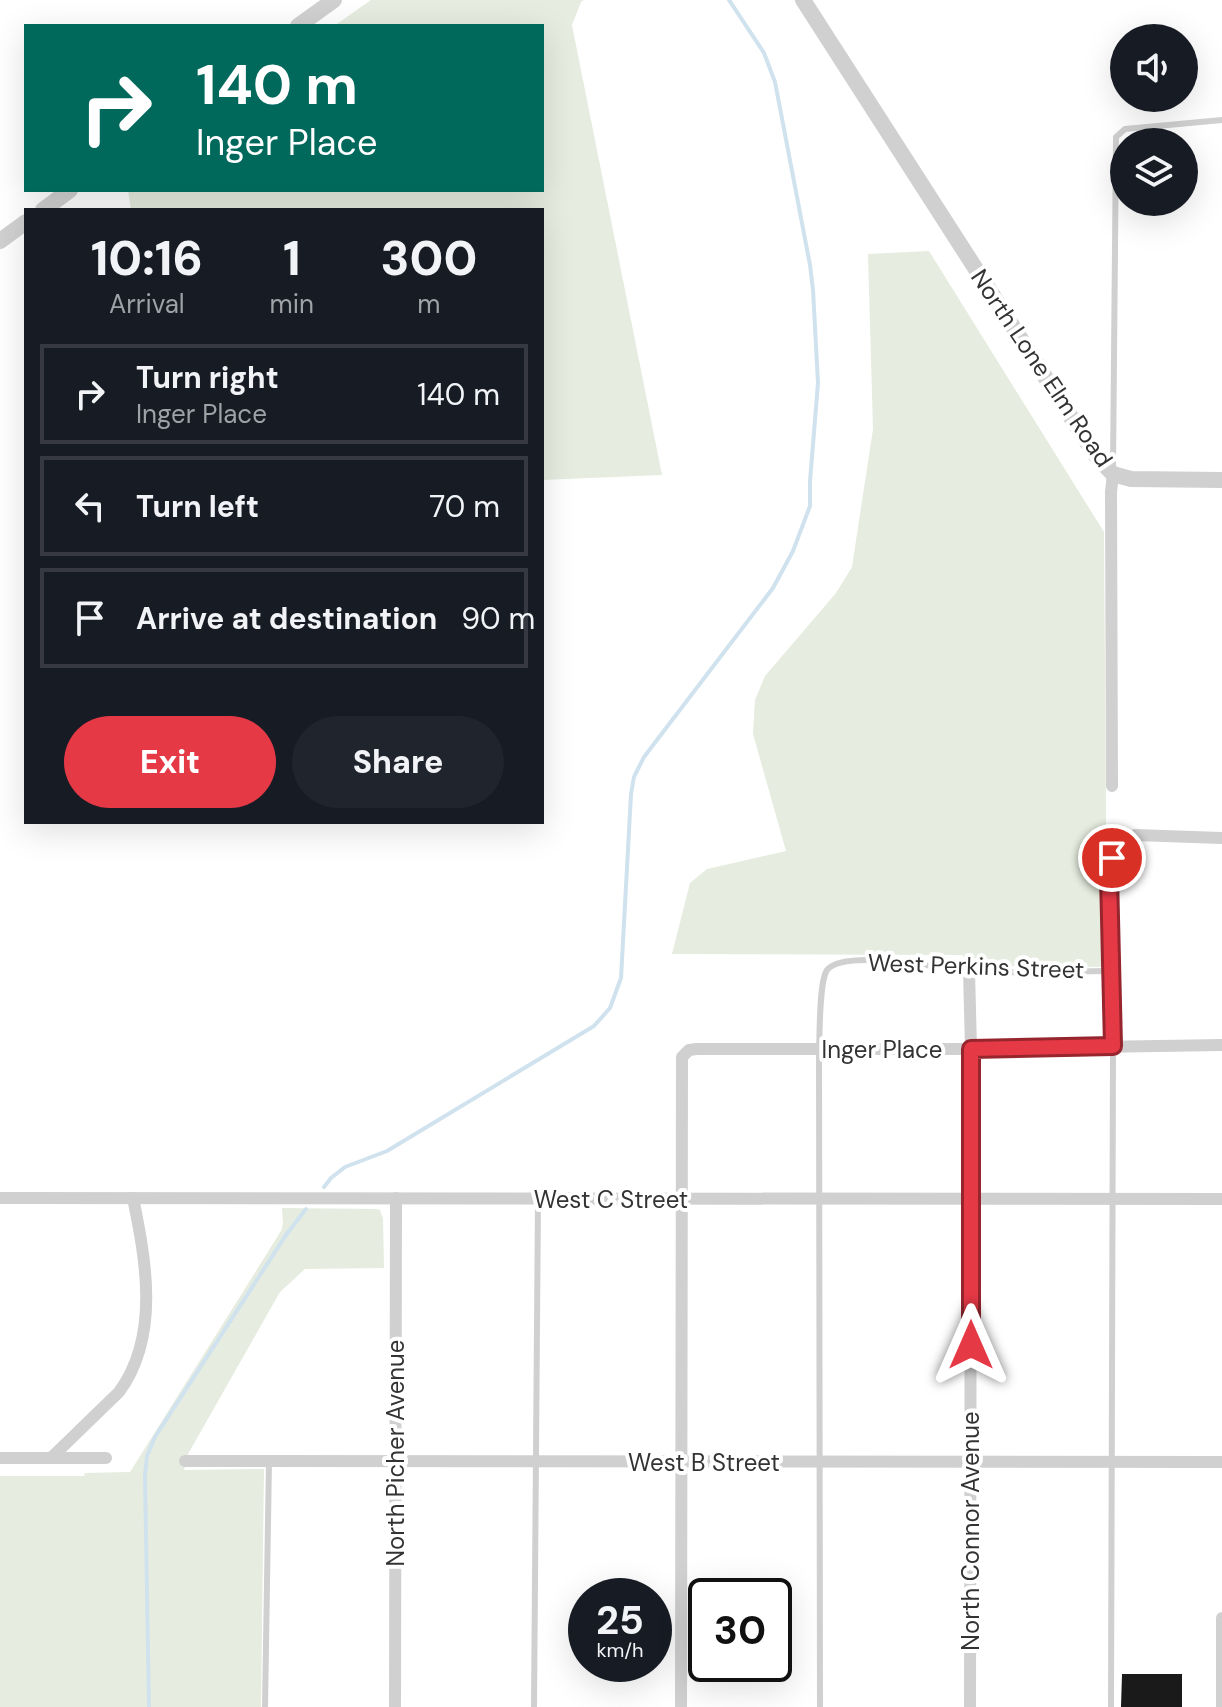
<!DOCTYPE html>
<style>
:root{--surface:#171b24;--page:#20242c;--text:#f1f3f6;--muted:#9ea1a6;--line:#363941;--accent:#e63946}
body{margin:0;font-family:"DM Sans",sans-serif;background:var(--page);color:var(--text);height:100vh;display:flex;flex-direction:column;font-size:30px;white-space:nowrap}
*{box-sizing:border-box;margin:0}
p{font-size:26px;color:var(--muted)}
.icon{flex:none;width:44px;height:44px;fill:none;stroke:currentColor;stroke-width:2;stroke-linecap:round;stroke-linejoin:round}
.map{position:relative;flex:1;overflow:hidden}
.sheet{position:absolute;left:24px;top:208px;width:520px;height:616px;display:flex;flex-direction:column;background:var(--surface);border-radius:0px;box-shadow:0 8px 32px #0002}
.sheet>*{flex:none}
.hud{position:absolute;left:24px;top:24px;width:520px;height:168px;border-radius:0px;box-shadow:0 8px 32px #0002;background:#00695c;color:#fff;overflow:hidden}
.buttons{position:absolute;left:1110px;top:24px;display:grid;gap:16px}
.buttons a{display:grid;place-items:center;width:88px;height:88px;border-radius:50%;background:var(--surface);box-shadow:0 8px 32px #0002;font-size:40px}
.speed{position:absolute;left:568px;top:1578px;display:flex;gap:16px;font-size:40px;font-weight:700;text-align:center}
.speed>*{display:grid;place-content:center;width:104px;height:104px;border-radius:50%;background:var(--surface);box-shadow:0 8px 32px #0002;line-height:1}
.speed small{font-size:20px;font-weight:400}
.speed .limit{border:4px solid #111;border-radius:12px;background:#fff;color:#111}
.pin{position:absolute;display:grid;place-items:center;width:68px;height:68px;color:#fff;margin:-34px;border:4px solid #fff;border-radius:50%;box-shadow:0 2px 8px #0007}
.me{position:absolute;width:88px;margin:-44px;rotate:0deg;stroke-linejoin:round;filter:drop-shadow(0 0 6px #0008)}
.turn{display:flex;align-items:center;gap:28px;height:168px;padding:0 40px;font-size:36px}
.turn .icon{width:104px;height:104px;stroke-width:2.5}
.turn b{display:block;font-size:56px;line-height:68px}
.eta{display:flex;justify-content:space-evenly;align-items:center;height:136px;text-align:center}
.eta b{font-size:48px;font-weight:800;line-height:56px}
.primary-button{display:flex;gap:16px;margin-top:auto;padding:16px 40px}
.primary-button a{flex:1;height:92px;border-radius:48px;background:var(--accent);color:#fff;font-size:32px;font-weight:800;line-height:92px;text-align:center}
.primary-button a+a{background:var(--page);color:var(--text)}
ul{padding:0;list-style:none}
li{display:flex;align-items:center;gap:24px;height:100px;margin:0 16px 12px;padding:0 24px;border:4px solid var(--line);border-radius:0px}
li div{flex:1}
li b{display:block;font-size:30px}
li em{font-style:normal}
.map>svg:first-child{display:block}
.green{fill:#e6ecdf}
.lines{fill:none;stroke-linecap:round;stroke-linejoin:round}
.stream{stroke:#cfe2ee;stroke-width:4}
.building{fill:#1a1a1a}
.service{stroke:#d0d0d0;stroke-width:6}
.minor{stroke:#d0d0d0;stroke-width:12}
.tertiary{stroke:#d0d0d0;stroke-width:16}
.route-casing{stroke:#96252e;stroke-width:20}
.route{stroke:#e63946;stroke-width:14}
.labels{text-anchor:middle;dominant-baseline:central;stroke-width:8;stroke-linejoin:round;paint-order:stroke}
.street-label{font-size:24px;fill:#333;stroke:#fff}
</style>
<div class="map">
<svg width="1222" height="1707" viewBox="0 0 1222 1707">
<rect width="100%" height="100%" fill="#fff"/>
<g class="green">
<path d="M371 0H584L581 2 572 25 662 475 542 480V210H131L128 190H542V26H334Z"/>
<path d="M929 251 1104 532 1107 967 973 966 962 955 672 954 690 883 707 869 786 851 753 734 755 700 765 676 836 593 852 567 873 429 868 254Z"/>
<path d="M282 1208 376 1209 380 1210 383 1219 384 1268 305 1269 280 1292 188 1454 184 1470 264 1469 261 1707H0V1476H84L85 1473 130 1472 281 1231 283 1223Z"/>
</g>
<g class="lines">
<g class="stream">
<path d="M324 1187 331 1178 345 1167 387 1151 594 1026 610 1008 621 978 631 794 634 777 644 757 773 588 793 551 810 506V481L818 383 813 290 810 265 775 82 764 53 729 0"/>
<path d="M149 1707 145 1476 147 1456 155 1437 286 1235 306 1209"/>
</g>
</g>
<path class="building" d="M1122 1674H1182V1707H1121Z"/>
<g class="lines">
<g class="service">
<path d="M1113 470 1116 137 1125 129 1222 120"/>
<path d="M265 1707 269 1461"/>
<path d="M534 1707 538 1199"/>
<path d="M820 1707 819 1049C820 1032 819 982 827 970 845 948 944 969 971 971 1017 974 1065 971 1111 971"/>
<path d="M1111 1707 1113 1046 1109 875 1112 858"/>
</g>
<g class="minor">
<path d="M1112 786 1111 492 1113 474"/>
<path d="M1112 858C1118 847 1124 841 1135 835L1222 838"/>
<path d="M969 971 971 1049 970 1707"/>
<path d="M0 1198 1222 1199"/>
<path d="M0 1458H106"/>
<path d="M51 1458 119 1392C160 1336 146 1261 133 1198"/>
<path d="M185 1461 1222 1462"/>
<path d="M395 1707 396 1198"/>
<path d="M681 1707 682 1057 689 1050 697 1049H971L1222 1045"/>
<path d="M1222 1707V1618"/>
</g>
<g class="tertiary">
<path d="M803 0 1096 456 1113 474 1131 479 1222 480"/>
<path d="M298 26 334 0"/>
<path d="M43 210 70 190"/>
<path d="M0 241 26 222"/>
</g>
</g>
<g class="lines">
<defs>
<path id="route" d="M971 1345V1049L1113 1046 1109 875 1112 858"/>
</defs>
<use href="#route" class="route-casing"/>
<use href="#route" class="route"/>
</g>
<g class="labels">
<g class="street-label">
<text transform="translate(1042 368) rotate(56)">North Lone Elm Road</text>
<text transform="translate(976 966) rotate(2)">West Perkins Street</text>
<text x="882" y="1049">Inger Place</text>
<text x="611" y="1199">West C Street</text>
<text transform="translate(395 1453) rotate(-90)">North Picher Avenue</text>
<text x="704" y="1462">West B Street</text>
<text transform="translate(970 1531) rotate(-90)">North Connor Avenue</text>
</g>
</g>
</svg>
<div class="buttons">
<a><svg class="icon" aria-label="sound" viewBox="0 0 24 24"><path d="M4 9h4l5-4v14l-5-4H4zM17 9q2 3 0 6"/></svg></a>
<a><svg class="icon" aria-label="layers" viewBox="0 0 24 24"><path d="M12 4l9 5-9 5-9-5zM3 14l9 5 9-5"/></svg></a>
</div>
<div class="speed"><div>25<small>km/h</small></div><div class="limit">30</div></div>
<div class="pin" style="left:1112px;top:858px;background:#d93025"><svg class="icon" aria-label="arrive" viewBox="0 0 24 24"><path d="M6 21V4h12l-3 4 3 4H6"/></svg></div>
<svg class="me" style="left:971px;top:1345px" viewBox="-20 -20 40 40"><path d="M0-17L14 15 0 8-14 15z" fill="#e63946" stroke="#fff" stroke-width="4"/></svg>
<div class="hud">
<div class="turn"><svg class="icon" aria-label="right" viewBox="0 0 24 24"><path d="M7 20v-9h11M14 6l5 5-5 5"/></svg><div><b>140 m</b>Inger Place</div></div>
</div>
<section class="sheet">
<div class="eta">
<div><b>10:16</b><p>Arrival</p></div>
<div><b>1</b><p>min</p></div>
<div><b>300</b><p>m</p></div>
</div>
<ul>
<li><svg class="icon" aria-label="right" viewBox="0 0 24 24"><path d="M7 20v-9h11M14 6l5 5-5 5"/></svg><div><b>Turn right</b><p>Inger Place</p></div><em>140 m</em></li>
<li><svg class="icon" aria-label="left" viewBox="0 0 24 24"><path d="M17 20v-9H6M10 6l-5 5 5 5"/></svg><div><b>Turn left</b></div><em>70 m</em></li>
<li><svg class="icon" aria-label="arrive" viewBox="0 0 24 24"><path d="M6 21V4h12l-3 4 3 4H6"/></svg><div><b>Arrive at destination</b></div><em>90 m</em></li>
</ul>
<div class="primary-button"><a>Exit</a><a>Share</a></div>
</section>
</div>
